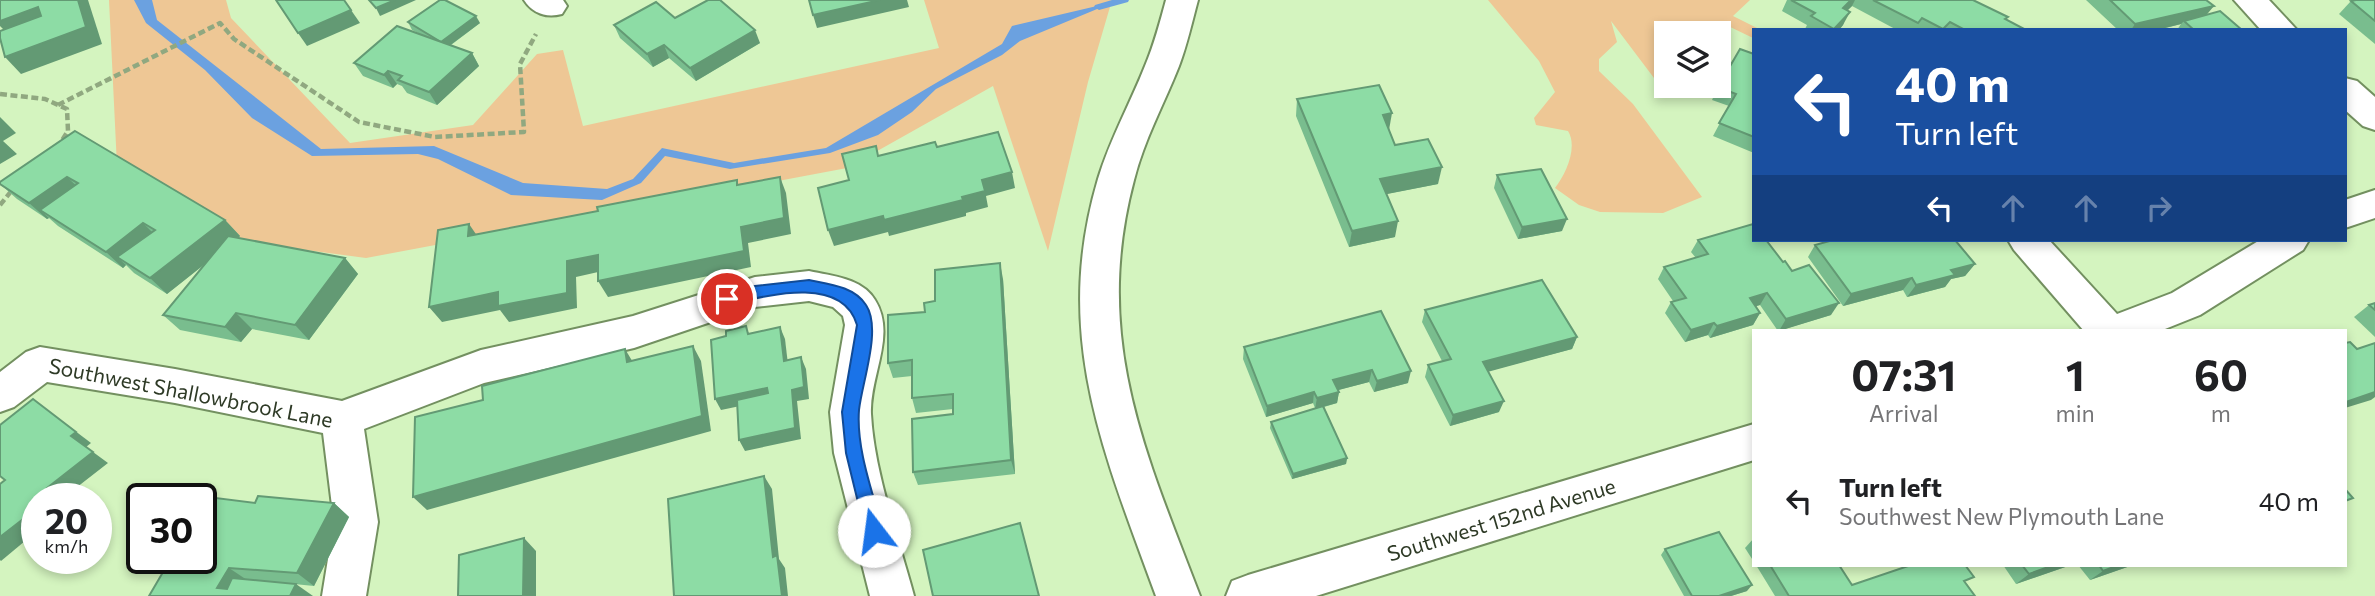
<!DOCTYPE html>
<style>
:root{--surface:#fff;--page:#f6f6f6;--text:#202124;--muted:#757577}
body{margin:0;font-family:Commissioner,sans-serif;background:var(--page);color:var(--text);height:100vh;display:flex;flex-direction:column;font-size:26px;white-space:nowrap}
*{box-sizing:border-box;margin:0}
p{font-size:23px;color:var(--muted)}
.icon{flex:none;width:38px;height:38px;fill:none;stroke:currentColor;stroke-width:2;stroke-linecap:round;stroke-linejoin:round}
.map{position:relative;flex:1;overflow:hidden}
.sheet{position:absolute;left:1752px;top:329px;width:595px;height:238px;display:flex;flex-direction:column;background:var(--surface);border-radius:0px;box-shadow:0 4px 10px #0003}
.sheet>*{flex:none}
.top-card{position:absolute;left:1752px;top:28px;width:595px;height:214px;border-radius:0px;box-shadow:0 4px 10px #0003;background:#1a4fa0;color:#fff;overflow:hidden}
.controls{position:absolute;left:1654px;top:21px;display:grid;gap:14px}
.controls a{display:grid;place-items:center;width:77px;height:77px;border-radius:0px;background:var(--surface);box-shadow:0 4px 10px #0003;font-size:35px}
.speed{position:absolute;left:21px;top:483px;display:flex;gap:14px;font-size:35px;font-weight:700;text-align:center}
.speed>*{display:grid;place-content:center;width:91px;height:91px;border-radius:50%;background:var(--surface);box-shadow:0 4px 10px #0003;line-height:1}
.speed small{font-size:18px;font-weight:400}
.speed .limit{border:4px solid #111;border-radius:10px;background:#fff;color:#111}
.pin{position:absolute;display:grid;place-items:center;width:60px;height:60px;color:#fff;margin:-30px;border:4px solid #fff;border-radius:50%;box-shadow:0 2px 7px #0007}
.me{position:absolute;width:77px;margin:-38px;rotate:345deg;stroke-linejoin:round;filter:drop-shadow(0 0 5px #0008)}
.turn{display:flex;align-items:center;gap:24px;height:147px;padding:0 28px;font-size:32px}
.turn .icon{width:91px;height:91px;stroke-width:2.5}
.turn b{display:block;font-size:49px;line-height:60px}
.lanes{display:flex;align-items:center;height:66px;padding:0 28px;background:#0003;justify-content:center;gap:35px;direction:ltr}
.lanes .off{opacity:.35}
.eta{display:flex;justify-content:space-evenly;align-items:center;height:119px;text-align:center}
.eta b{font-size:42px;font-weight:700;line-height:49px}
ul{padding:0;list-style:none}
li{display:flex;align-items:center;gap:21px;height:105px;padding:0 28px}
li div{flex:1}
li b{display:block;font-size:26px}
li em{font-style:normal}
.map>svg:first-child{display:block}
.green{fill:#eec795}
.water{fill:#6ba1e0}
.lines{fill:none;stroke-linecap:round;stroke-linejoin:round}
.stream{fill:#6ba1e0;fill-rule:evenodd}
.street-casing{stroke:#739060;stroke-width:4}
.secondary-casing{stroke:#739060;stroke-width:4}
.path{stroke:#90a880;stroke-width:4.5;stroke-dasharray:7 3.5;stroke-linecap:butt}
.street{fill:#fff;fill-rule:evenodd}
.secondary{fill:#fff;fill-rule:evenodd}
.wall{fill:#79bd8e}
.shaded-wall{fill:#639a74}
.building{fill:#8ddca5;stroke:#639a74;stroke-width:2}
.route{fill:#1a73e8;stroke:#114b97;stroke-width:2}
.labels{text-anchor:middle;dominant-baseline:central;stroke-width:5;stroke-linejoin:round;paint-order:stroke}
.street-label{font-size:21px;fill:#2e3a26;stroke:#fff}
</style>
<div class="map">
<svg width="2375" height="596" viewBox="0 0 2375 596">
<rect width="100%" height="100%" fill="#d4f4bf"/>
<g class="green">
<path d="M109 0H226L231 18 350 143 473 125 537 54 563 50 583 126 939 48 924 0H1112L1088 82 1048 251 993 86 847 168 366 258 239 241 117 166Z"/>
<path d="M1488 0H1750L1733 16 1761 30H1754L1753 38 1724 24 1713 33H1666V74L1657 82 1611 21 1617 42 1599 59V71L1633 104 1702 197 1663 213 1600 212 1579 205 1555 188C1566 174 1578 147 1568 131L1536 125 1534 118 1555 92 1539 61Z"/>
</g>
<path class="water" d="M134 0H152L157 20 321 149 434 146 523 183 607 189 633 179 662 148 734 163 826 148 1002 44 1012 26 1114 2 1020 41 1002 55 936 89 912 112 878 135 830 153 730 169 665 156 641 183 602 200 511 195 438 159 418 154 312 156 252 118 205 70 146 23Z"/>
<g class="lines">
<path class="stream" d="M1112 0H1129L1128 2 1099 10 1094 7 1095 5Z"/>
<defs>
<g id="street">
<path d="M524 0H563L567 6 562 14C547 18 533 14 524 0Z"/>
<path d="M2234 0H2269L2297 30H2261Z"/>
<path d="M2345 78 2357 81 2375 97V130L2363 126 2345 110Z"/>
<path d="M2375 190V218L2345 228V200Z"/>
<path d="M2008 240H2049L2117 314 2172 293 2260 240H2309L2303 250 2200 315 2160 331H2084L2014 250Z"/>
<path d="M809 271C832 276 862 278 875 300 897 335 869 377 871 414 874 472 899 540 914 596H870L834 453 830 412 845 325 843 316 833 307 809 301 755 307 634 348 484 383 364 429 378 522 366 596H322L334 522 323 433 175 403 47 382 14 407 0 412V372L26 352 40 347 175 369 342 401 481 350 633 316 755 277Z"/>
<path d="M1754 424V460L1316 596H1226L1232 581 1248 575Z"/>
</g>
<path id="secondary" d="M1166 0H1198C1192 22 1187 45 1179 66 1164 104 1144 140 1134 180 1092 338 1145 452 1200 596H1156C1103 451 1052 335 1098 179 1110 139 1130 104 1145 66 1154 45 1160 22 1166 0Z"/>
</defs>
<use href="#street" class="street-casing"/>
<use href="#secondary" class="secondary-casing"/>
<g class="path">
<path d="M0 94 45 99 67 109 68 131 59 145"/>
<path d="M58 105 220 23 234 39 359 122 435 137 524 132 520 64 536 34"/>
<path d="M0 205 13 189"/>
</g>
<use href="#street" class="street"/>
<use href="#secondary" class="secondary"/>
</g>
<g class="wall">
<path d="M1787 0H1973L2008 17 2006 20 2026 30H1897L1852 6 1847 11 1843 25 1839 30H1806L1805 29 1807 25 1782 11Z"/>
<path d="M2086 0H2206V15L2242 30H2177L2181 24 2157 30H2118Z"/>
<path d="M2375 0V44L2339 14 2351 1Z"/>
<path d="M675 18 760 43 696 81 669 58 653 67 620 38 614 25Z"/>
<path d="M408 22 480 23 451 45 472 53 479 66 437 105 407 93 402 86 397 84 393 88 363 76 354 63 420 34 412 30Z"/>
<path d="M1754 54V153L1713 136 1729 106 1712 100 1718 87Z"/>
<path d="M1297 99 1389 130 1395 145 1438 184 1386 194 1395 237 1349 247 1296 116Z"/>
<path d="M75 131 225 220 240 236 239 238 345 258 358 274 309 340 252 329 241 342 180 330 163 315 205 264 167 294 134 273 126 265 123 268 58 226 49 218 47 219 17 199 0 184Z"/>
<path d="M1497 175 1562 231 1518 239 1494 188Z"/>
<path d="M1698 240 1783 262 1792 271 1831 315 1778 331 1760 305 1756 306 1760 313 1753 325 1710 338 1708 335 1685 342 1665 313 1671 302 1673 301 1658 279 1664 267 1696 258 1691 252Z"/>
<path d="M1815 245 1975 264 1965 276 1951 279 1945 287 1907 297 1903 290 1843 306 1808 257Z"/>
<path d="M1003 279 1015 474 918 485 913 472 953 414V409L916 413 912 398V376L893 378 888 363 925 312 935 301Z"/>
<path d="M2375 303V337L2354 317 2369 305Z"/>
<path d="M1425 310 1577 337 1572 349 1488 371 1499 412 1450 426 1425 377 1428 365 1442 361 1422 322Z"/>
<path d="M1381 311 1408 383 1374 392 1369 382 1338 390 1339 392 1337 403 1324 407 1347 458 1346 464 1292 479 1270 428 1271 422 1315 408 1313 403 1266 417 1243 359 1244 347Z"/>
<path d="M255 503H334L349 517 314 586 164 571 157 567 201 558Z"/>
<path d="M1754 538V562L1745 548Z"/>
<path d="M1665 549 1747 591 1731 596H1684L1661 555Z"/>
<path d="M1756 565H1839L1852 585 1967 584 1975 596H1775Z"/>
<path d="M2003 565H2071L2016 584Z"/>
<path d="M2078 565H2133L2090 580Z"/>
</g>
<g class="shaded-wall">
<path d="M78 0H88L102 44 21 74 5 57Z"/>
<path d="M395 0H416L380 16 376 8Z"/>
<path d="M880 0H907L909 7 817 28 813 15Z"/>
<path d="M1851 0H1855L1852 6 1836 21 1843 8Z"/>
<path d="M2214 6 2203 19 2184 21 2181 24 2157 30H2131L2135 24Z"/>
<path d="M38 7 54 25 13 39 0 26V21Z"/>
<path d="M351 10 360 23 307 46 298 33Z"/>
<path d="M1850 12 1843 25 1839 30H1833Z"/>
<path d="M476 16 480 23 445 49 441 42Z"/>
<path d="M755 30 760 43 696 81 690 68Z"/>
<path d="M664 45 669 58 653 67 647 54Z"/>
<path d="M472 53 479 66 437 105 429 92Z"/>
<path d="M388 71 397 84 393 88 384 75Z"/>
<path d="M1392 113 1389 130 1383 115Z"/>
<path d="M0 117 16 133 3 141 17 154 0 164Z"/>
<path d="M1442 167 1438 184 1377 196 1380 179Z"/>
<path d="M1012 172 1015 188 986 196 988 207 966 213V216L889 236 888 232 834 246 828 230 962 197 982 180Z"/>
<path d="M67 177 84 193 40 210 49 218 47 219 29 203Z"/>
<path d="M780 177 786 193 791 234 748 243 751 267 608 297 598 281 741 227Z"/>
<path d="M1567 219 1562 231 1518 239 1522 227Z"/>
<path d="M225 220 240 236 167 294 150 278Z"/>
<path d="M1398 221 1395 237 1349 247 1352 231Z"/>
<path d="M143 223 160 240 117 257 126 265 123 268 106 252Z"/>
<path d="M469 224 480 240 468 236Z"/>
<path d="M598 255 607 270 576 277 577 308 509 322 500 310 442 322 429 307 567 261Z"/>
<path d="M345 258 358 274 309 340 295 325Z"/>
<path d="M1000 263 1003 279 1015 474 1011 460Z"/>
<path d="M1975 264 1965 276 1951 279 1945 287 1907 297 1916 285 1951 270Z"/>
<path d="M1912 278 1903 290 1843 306 1851 294Z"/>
<path d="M1767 293 1760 305 1743 310 1750 298Z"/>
<path d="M1839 303 1831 315 1779 331 1786 319Z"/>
<path d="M236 313 252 329 241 342 225 327Z"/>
<path d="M1760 313 1753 325 1710 338 1717 326Z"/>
<path d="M1714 323 1708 335 1685 342 1691 330Z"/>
<path d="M780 327 785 339 789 373 784 361Z"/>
<path d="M1577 337 1572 349 1480 374 1483 362Z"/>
<path d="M693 346 701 361 711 431 427 510 413 497Z"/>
<path d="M625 349 634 364 627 362Z"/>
<path d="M801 357 806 369 809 399 797 401 801 439 745 451 739 440 792 390Z"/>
<path d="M1372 370 1369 382 1331 392 1333 380Z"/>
<path d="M1411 371 1408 383 1374 392 1377 381Z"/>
<path d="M767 388 773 399 721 410 715 399Z"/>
<path d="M1314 392 1313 403 1266 417 1267 406Z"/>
<path d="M1339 392 1337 403 1315 409 1317 398Z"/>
<path d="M2375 392V397L2371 400 2345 408V403L2346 402Z"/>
<path d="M33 399 91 443 86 447 71 436Z"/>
<path d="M1504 401 1499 412 1450 426 1453 415Z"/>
<path d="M93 452 108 463 63 498 64 499H60L47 488Z"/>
<path d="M1347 458 1346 464 1292 479 1293 474Z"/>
<path d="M764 476 772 489 779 559 785 568 788 596H782L773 557Z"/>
<path d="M334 503 349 517 314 586 297 573Z"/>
<path d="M31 513 37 516V531L1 561 0 560V537Z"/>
<path d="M524 538 536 551V596H523Z"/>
<path d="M2054 565H2071L2016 584 2029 574Z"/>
<path d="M2119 565H2133L2090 580 2103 571Z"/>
<path d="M229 568 247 580 238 596 217 588Z"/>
<path d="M296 584 313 596H290Z"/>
<path d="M1752 585 1747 591 1731 596H1719Z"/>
</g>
<g class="building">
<path d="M0 0H78L86 27 5 57 0 38V31L41 16 38 7 0 21Z"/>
<path d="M276 0H344L351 10 298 33Z"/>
<path d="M369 0H395L376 8Z"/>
<path d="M440 0H445L476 16 441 42 408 22Z"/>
<path d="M708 0H720L755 30 690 68 664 45 647 54 614 25 656 2 675 18Z"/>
<path d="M809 0H880L813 15Z"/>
<path d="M1791 0H1851L1843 8 1850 12 1834 29 1811 16 1815 13Z"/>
<path d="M1873 0H1973L2008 17 2005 19 2026 30H1965L1950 22 1943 29 1922 18 1918 23Z"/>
<path d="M2110 0H2206L2214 6 2135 24Z"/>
<path d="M2356 0H2375V21L2351 1Z"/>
<path d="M2220 11 2242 30H2194L2184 21Z"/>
<path d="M397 26 472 53 429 92 398 80 402 76 388 71 384 75 354 63Z"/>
<path d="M1740 49 1754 54V137L1719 123 1736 94 1718 87Z"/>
<path d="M1379 85 1392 113 1383 115 1395 145 1428 139 1442 167 1380 179 1398 221 1352 231 1297 99Z"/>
<path d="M75 131 225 220 150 278 117 257 155 230 143 223 106 252 40 210 78 183 67 177 29 203 0 184V182Z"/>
<path d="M998 132 1012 172 982 180 985 191 962 197 963 200 884 220 883 216 828 230 818 188 849 180 842 154 876 146 878 156 935 142 937 147Z"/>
<path d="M1541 169 1567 219 1522 227 1497 175Z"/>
<path d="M780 177 784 218 741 227 744 251 598 281V255L567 261V293L498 306V292L429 307 438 230 469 224 468 236 598 211 597 207 737 180V185Z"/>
<path d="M1753 224 1754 240H1766L1783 262 1785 261 1792 271 1809 265 1839 303 1786 319 1767 293 1750 298 1760 313 1717 326 1714 323 1691 330 1671 302 1686 298 1664 267 1708 254 1698 240Z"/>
<path d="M228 236 345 258 295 325 236 313 225 327 163 315Z"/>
<path d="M1833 240H1955L1975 264 1951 270 1955 275 1916 285 1912 278 1851 294 1815 245Z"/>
<path d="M1000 263 1011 460 913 472 912 419 953 414V394L912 398V360L888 363V315L925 312 924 303 935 301V270Z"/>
<path d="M1542 280 1577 337 1483 362 1504 401 1453 415 1428 365 1451 359 1425 310Z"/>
<path d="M2375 303V310L2369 305Z"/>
<path d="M1381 311 1411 371 1377 381 1372 370 1333 380 1339 392 1317 398 1314 392 1267 406 1244 347Z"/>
<path d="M746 326 748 334 780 327 784 361 801 357 804 387 792 390 795 428 739 440 737 400 768 393 767 388 715 399 711 340 726 336V331Z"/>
<path d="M2350 342 2357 349 2375 343V392L2346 402 2345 401V343Z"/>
<path d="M693 346 702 416 413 497 415 417 483 400 482 386 625 349 627 362Z"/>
<path d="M33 399 76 432 71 436 93 452 47 488 60 499H37V517L31 513 0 537V484L5 480 0 476V425Z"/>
<path d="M1323 406 1347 458 1293 474 1271 422Z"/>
<path d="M764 476 773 557 777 555 782 596H674L668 499Z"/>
<path d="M2345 489 2353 498 2345 501Z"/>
<path d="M258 496 334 503 297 573 229 568 217 588 227 589 232 578 296 584 290 596H149L166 567H157L162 558H201V525L216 498 255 503Z"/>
<path d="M1020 523 1039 596H933L923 550Z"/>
<path d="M1719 532 1752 585 1719 596H1692L1665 549Z"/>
<path d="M524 538 523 596H458L459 555Z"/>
<path d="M1770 565H1839L1852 585 1911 565H1965L1974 577 1964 581 1975 596H1789Z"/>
<path d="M2022 565H2054L2029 574Z"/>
<path d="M2099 565H2119L2103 571Z"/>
</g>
<path class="route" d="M809 280C828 284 854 286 866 305 882 329 862 382 859 410 856 449 873 493 883 531L880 537 874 539 867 537 865 531 846 453 842 412 857 325C842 274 765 296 727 305L719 299 721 294 755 286Z"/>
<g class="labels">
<g class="street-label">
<text transform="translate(191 392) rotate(11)">Southwest Shallowbrook Lane</text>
<text transform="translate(1501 519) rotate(-17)">Southwest 152nd Avenue</text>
</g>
</g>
</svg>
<div class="controls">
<a><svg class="icon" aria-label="layers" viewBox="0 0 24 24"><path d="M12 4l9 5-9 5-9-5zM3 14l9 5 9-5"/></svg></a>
</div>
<div class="speed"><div>20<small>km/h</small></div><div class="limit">30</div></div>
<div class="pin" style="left:727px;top:299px;background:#d93025"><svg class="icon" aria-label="arrive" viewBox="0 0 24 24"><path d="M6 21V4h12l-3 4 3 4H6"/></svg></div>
<svg class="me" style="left:874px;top:531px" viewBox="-20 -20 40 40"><circle r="19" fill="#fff"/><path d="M0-13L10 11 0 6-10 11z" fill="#1a73e8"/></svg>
<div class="top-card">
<div class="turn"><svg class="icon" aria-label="left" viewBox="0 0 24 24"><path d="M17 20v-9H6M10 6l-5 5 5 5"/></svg><div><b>40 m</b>Turn left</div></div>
<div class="lanes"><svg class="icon" aria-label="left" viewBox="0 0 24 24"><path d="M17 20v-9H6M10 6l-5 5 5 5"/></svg><svg class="icon off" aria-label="ahead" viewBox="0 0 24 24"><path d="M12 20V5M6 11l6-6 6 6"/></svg><svg class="icon off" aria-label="ahead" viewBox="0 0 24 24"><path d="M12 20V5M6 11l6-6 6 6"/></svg><svg class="icon off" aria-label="right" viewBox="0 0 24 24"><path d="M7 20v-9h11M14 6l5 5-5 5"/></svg></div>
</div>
<section class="sheet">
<div class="eta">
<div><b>07:31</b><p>Arrival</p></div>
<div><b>1</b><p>min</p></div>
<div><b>60</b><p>m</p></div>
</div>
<ul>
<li><svg class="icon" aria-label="left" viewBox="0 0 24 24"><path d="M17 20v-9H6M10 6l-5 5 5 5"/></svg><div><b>Turn left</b><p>Southwest New Plymouth Lane</p></div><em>40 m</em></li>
</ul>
</section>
</div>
